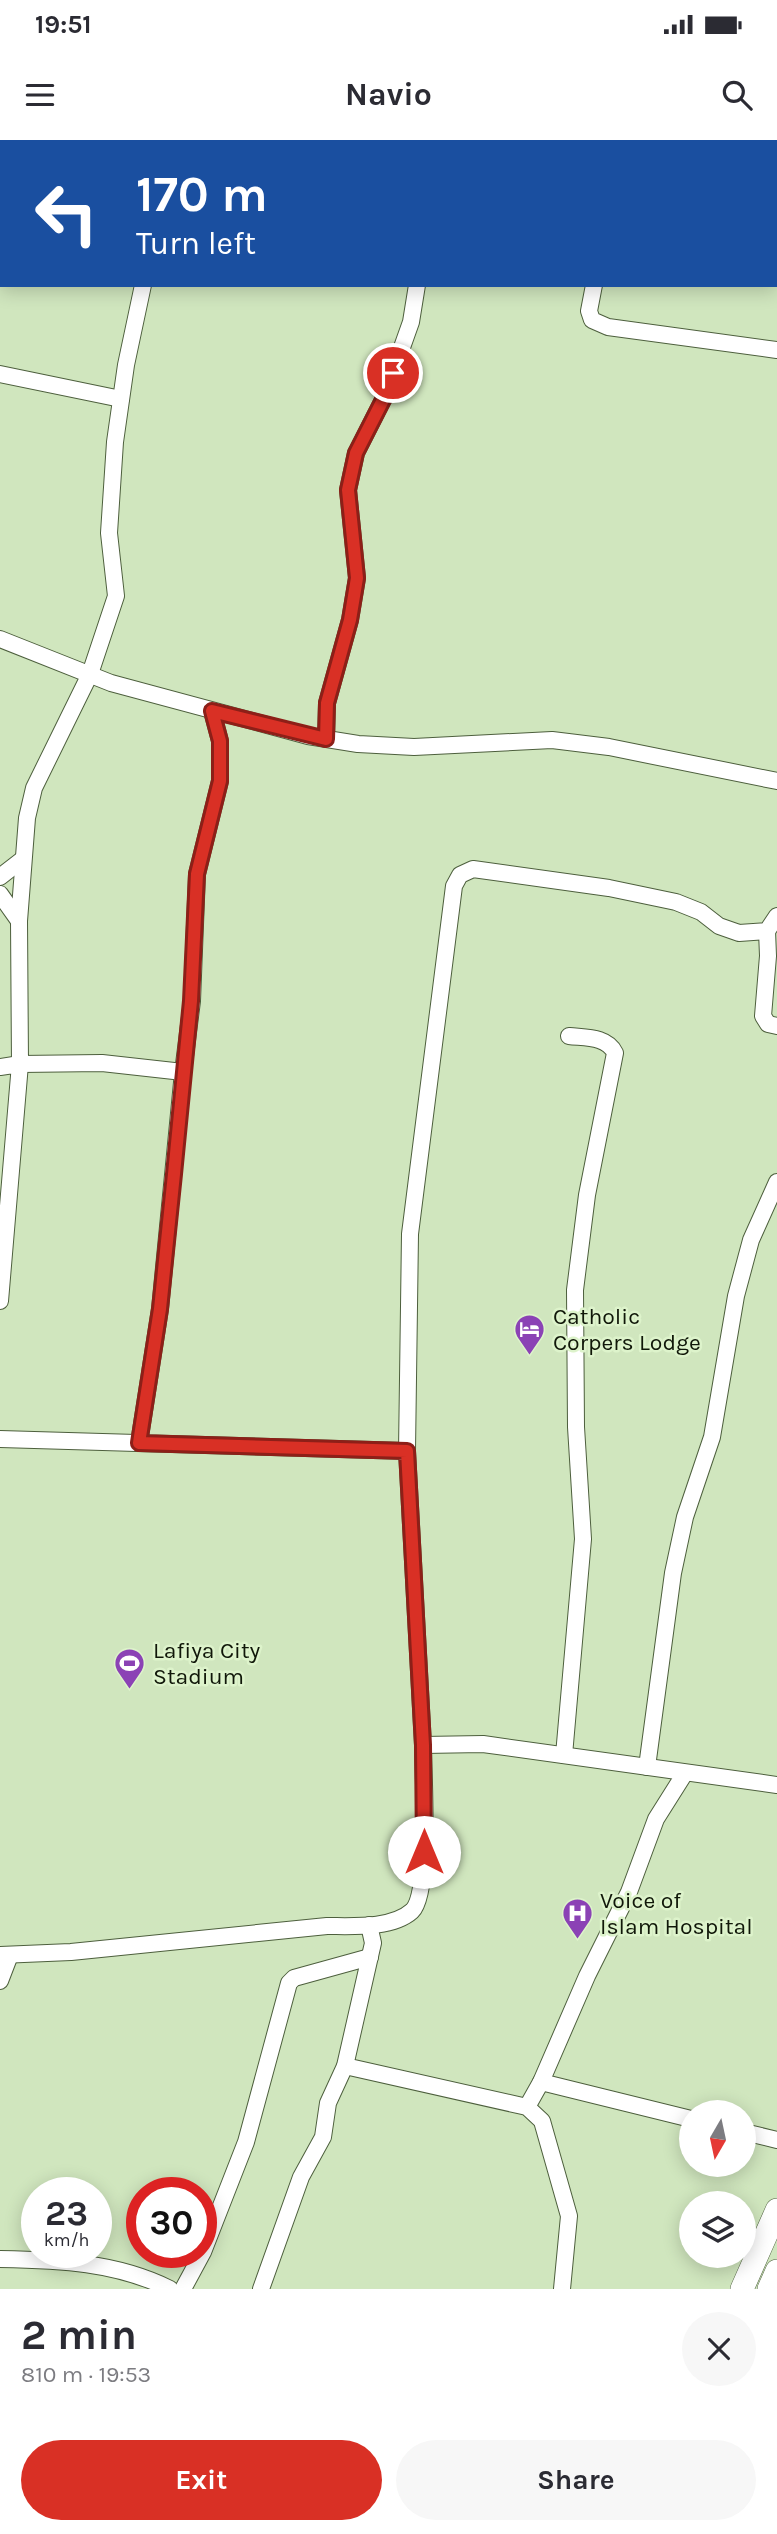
<!DOCTYPE html>
<meta charset="utf-8">
<style>
:root{--surface:#fff;--page:#f7f7f7;--text:#2b2b33;--muted:#7c7c81;--accent:#d93025}
body{margin:0;font-family:Karla,sans-serif;background:var(--page);color:var(--text);height:100vh;display:flex;flex-direction:column;font-size:26px;white-space:nowrap}
*{box-sizing:border-box;margin:0}
p{font-size:23px;color:var(--muted)}
.icon{flex:none;width:38px;height:38px;fill:none;stroke:currentColor;stroke-width:2;stroke-linecap:round;stroke-linejoin:round}
.map{position:relative;height:2149px;overflow:hidden}
.panel{display:flex;flex-direction:column;background:var(--surface);flex:1}
.panel>*{flex:none}
.hud{position:absolute;left:0px;top:0px;width:777px;height:147px;box-shadow:0 4px 18px #0003;background:#1a4fa0;color:#fff;overflow:hidden}
.needle{width:46px;rotate:189deg}
.fabs{position:absolute;left:679px;top:1960px;display:grid;gap:14px}
.fabs a{display:grid;place-items:center;width:77px;height:77px;border-radius:50%;background:var(--surface);box-shadow:0 4px 18px #0003;font-size:35px}
.speed{position:absolute;left:21px;top:2037px;display:flex;gap:14px;font-size:35px;font-weight:700;text-align:center}
.speed>*{display:grid;place-content:center;width:91px;height:91px;border-radius:50%;background:var(--surface);box-shadow:0 4px 18px #0003;line-height:1}
.speed small{font-size:18px;font-weight:400}
.speed .limit{border:10px solid #d22;background:#fff;color:#111}
.pin{position:absolute;display:grid;place-items:center;width:60px;height:60px;color:#fff;margin:-30px;border:4px solid #fff;border-radius:50%;box-shadow:0 2px 7px #0007}
.me{position:absolute;width:77px;margin:-38px;rotate:0deg;stroke-linejoin:round;filter:drop-shadow(0 0 5px #0008)}
.turn{display:flex;align-items:center;gap:24px;height:147px;padding:0 21px;font-size:32px}
.turn .icon{width:91px;height:91px;stroke-width:2.5}
.turn b{display:block;font-size:49px;line-height:60px}
.round{display:grid;place-items:center;flex:none;width:74px;height:74px;border-radius:37px;background:var(--page)}
.headline{display:flex;align-items:center;justify-content:space-between;height:119px;padding:0 21px}
h1{font-size:42px;font-weight:700;line-height:52px}
.primary-button{display:flex;gap:14px;margin-top:auto;padding:14px 21px}
.primary-button a{flex:1;height:80px;border-radius:42px;background:var(--accent);color:#fff;font-size:28px;font-weight:700;line-height:80px;text-align:center}
.primary-button a+a{background:var(--page);color:var(--text)}
.status{display:flex;justify-content:space-between;align-items:center;height:49px;padding:0 35px;background:var(--surface);direction:ltr}
.status svg{height:19px;fill:currentColor}
header{display:flex;justify-content:space-between;align-items:center;height:91px;padding:0 21px;background:var(--surface);font-size:32px;font-weight:700}
.map>svg:first-child{display:block}
.lines{fill:none;stroke-linecap:round;stroke-linejoin:round}
.minor-casing{stroke:#4d5f3d;stroke-width:18}
.highway-casing{stroke:#4d5f3d;stroke-width:24}
.minor{stroke:#fff;stroke-width:16}
.highway{stroke:#fff;stroke-width:23}
.route-casing{stroke:#8d1f18;stroke-width:18}
.route{stroke:#d93025;stroke-width:12}
.labels{text-anchor:middle;dominant-baseline:central;stroke-width:5;stroke-linejoin:round;paint-order:stroke}
.poi-label{font-size:23px;fill:#101709;stroke:#ddf3cb;text-anchor:start}
</style>
<div class="status"><b>19:51</b><svg viewBox="0 0 49 12"><path d="M0 12V9h3v3zM5 12V6h3v6zM10 12V3h3v9zM15 12V0h3v12zM26 1h20v11H26zM47 4h2v5h-2z"/></svg></div>
<header><svg class="icon" aria-label="menu" viewBox="0 0 24 24"><path d="M4 6h16M4 12h16M4 18h16"/></svg>Navio<svg class="icon" aria-label="search" viewBox="0 0 24 24"><circle cx="10" cy="10" r="6"/><path d="M15 15l6 6"/></svg></header>
<div class="map">
<svg width="777" height="2149" viewBox="0 0 777 2149">
<rect width="100%" height="100%" fill="#d0e6be"/>
<g class="lines">
<defs>
<g id="minor">
<path d="M591 0 592 2"/>
<path d="M164 2V0"/>
<path d="M437 2 438 0"/>
<path d="M0 50 2 51"/>
<path d="M143 145 126 225 115 302 109 393 116 456 90 534 34 648 27 678 19 781 20 924 102 923 183 932 192 861 197 734 220 641V601L212 571"/>
<path d="M594 145 589 171 592 180 608 187 777 210"/>
<path d="M0 234 121 259"/>
<path d="M0 499 111 543 308 596 358 604 414 607 552 600 609 607 777 641"/>
<path d="M326 599 327 563 350 480 357 438 348 350 356 313 384 258 411 182 417 145"/>
<path d="M0 737 23 719"/>
<path d="M0 754 19 781"/>
<path d="M767 791 768 816 763 876 768 884 777 886"/>
<path d="M0 927 20 924 0 1161"/>
<path d="M0 1299 407 1311"/>
<path d="M139 1303 160 1169 183 932"/>
<path d="M423 1605 407 1311 410 1094 454 746 460 735 473 729 609 748 676 762 701 772 719 786 739 793 767 791 777 776"/>
<path d="M564 1615 583 1399 576 1287 575 1150 587 1055 615 913C607 896 585 898 569 896"/>
<path d="M647 1627 673 1433 685 1377 712 1297 736 1156 751 1100 777 1042"/>
<path d="M0 1815 71 1812 327 1786C352 1786 392 1789 412 1771 431 1753 423 1636 423 1605L483 1604 777 1645"/>
<path d="M0 1841 10 1815"/>
<path d="M345 1926 527 1967 542 1981 569 2076 562 2149"/>
<path d="M541 1942 691 1979"/>
<path d="M527 1967 541 1942 587 1836 629 1752 656 1679 685 1633"/>
<path d="M744 1992 777 2000"/>
<path d="M0 2119C59 2120 116 2122 170 2149"/>
<path d="M183 2149 203 2112 246 2002 289 1843 294 1838 370 1817"/>
<path d="M261 2149 301 2037 323 1997 328 1963 345 1926 373 1803 369 1785"/>
</g>
<g id="highway">
<path d="M742 2149 777 2070"/>
<path d="M769 2149 777 2131"/>
</g>
</defs>
<use href="#minor" class="minor-casing"/>
<use href="#highway" class="highway-casing"/>
<use href="#minor" class="minor"/>
<use href="#highway" class="highway"/>
</g>
<g class="lines">
<defs>
<path id="route" d="M393 233 384 258 356 313 348 350 357 438 350 480 327 563 326 599 212 571 220 601V641L197 734 191 861 174 1034 160 1169 139 1303 407 1311 423 1605 424 1712"/>
</defs>
<use href="#route" class="route-casing"/>
<use href="#route" class="route"/>
</g>
<defs>
<symbol id="hotel-pin" viewBox="-11 -11 22 30"><path d="M0 17L-7.5 6A9.5 9.5 0 1 1 7.5 6Z" fill="#8b42b5" stroke="#ddf3cb"/><path d="M-6-4.5h1.5V1H6V5H4.5V3h-9V5H-6ZM-4 0a1.8 1.8 0 1 1 3.6 0ZM.5 0V-2.5h3Q6-2.5 6 0Z" fill="#fff"/></symbol>
<symbol id="stadium-pin" viewBox="-11 -11 22 30"><path d="M0 17L-7.5 6A9.5 9.5 0 1 1 7.5 6Z" fill="#8b42b5" stroke="#ddf3cb"/><path d="M0-5a6.5 5 0 1 0 0 10a6.5 5 0 1 0 0-10ZM-3.5-1.8h7v3.6h-7Z" fill="#fff"/></symbol>
<symbol id="hospital-pin" viewBox="-11 -11 22 30"><path d="M0 17L-7.5 6A9.5 9.5 0 1 1 7.5 6Z" fill="#8b42b5" stroke="#ddf3cb"/><path d="M-5-5h3v3.5h4V-5h3V5h-3V1.5h-4V5h-3Z" fill="#fff"/></symbol>
</defs>
<g fill-rule="evenodd">
<use href="#hotel-pin" x="512" y="1172" width="35" height="47"/>
<use href="#stadium-pin" x="112" y="1506" width="35" height="47"/>
<use href="#hospital-pin" x="560" y="1756" width="35" height="47"/>
</g>
<g class="labels">
<g class="poi-label">
<text x="553" y="1176">Catholic<tspan x="553" dy="26">Corpers Lodge</tspan></text>
<text x="153" y="1510">Lafiya City<tspan x="153" dy="26">Stadium</tspan></text>
<text x="600" y="1760">Voice of<tspan x="600" dy="26">Islam Hospital</tspan></text>
</g>
</g>
</svg>
<div class="fabs">
<a><svg class="needle" viewBox="-14 -14 28 28"><path d="M0-13l5 13h-10z" fill="#e53935"/><path d="M0 13l5-13h-10z" fill="#7c7c81"/></svg></a>
<a><svg class="icon" aria-label="layers" viewBox="0 0 24 24"><path d="M12 4l9 5-9 5-9-5zM3 14l9 5 9-5"/></svg></a>
</div>
<div class="speed"><div>23<small>km/h</small></div><div class="limit">30</div></div>
<div class="pin" style="left:393px;top:233px;background:#d93025"><svg class="icon" aria-label="arrive" viewBox="0 0 24 24"><path d="M6 21V4h12l-3 4 3 4H6"/></svg></div>
<svg class="me" style="left:424px;top:1712px" viewBox="-20 -20 40 40"><circle r="19" fill="#fff"/><path d="M0-13L10 11 0 6-10 11z" fill="#d93025"/></svg>
<div class="hud">
<div class="turn"><svg class="icon" aria-label="left" viewBox="0 0 24 24"><path d="M17 20v-9H6M10 6l-5 5 5 5"/></svg><div><b>170 m</b>Turn left</div></div>
</div>
</div>
<section class="panel">
<div class="headline"><div><h1>2 min</h1><p>810 m · 19:53</p></div><a class="round"><svg class="icon" aria-label="close" viewBox="0 0 24 24"><path d="M6 6l12 12M18 6L6 18"/></svg></a></div>
<div class="primary-button"><a>Exit</a><a>Share</a></div>
</section>
